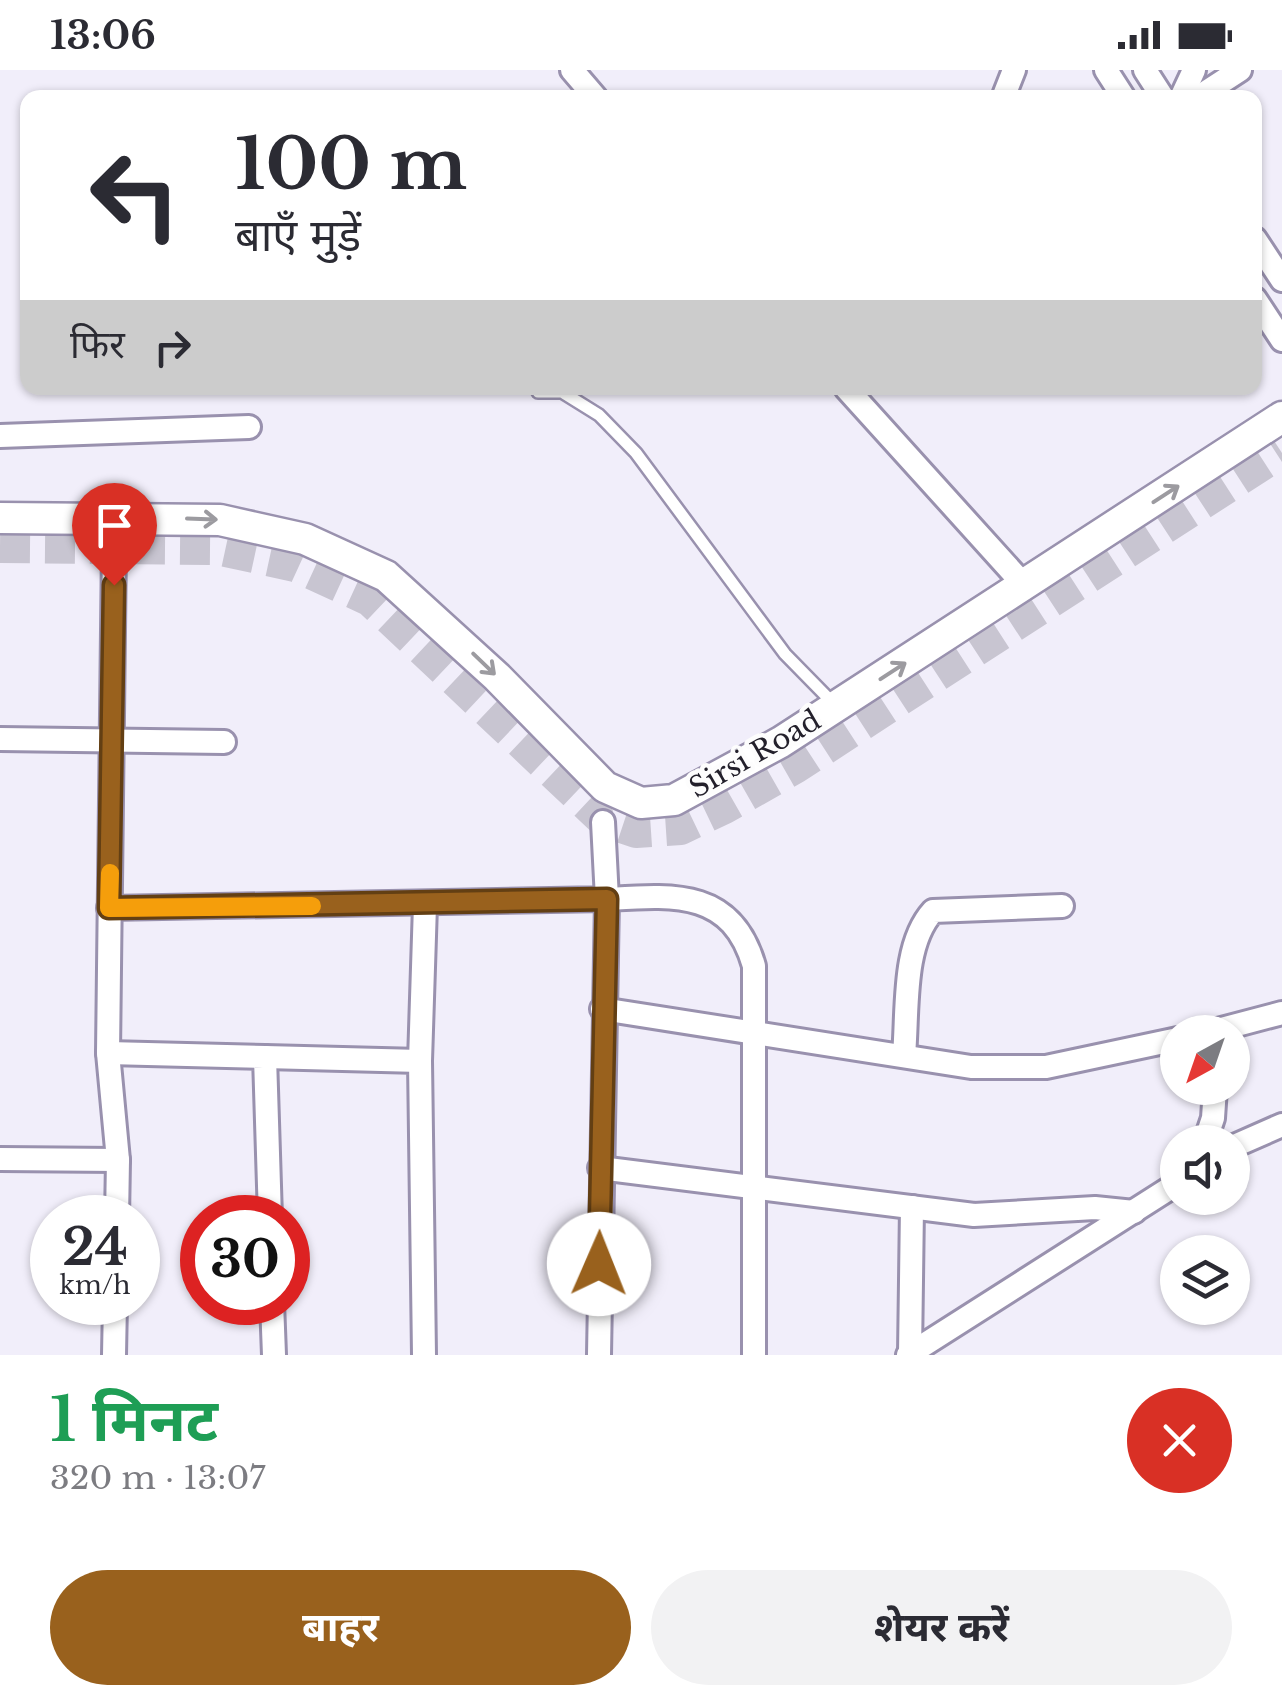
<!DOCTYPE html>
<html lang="hi">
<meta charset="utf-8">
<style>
:root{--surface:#fff;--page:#f2f2f3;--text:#2b2b33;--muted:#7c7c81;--accent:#99611d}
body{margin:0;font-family:"Libre Baskerville","Noto Sans Devanagari",serif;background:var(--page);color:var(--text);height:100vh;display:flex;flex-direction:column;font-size:38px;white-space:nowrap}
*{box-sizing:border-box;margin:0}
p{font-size:32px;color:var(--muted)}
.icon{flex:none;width:55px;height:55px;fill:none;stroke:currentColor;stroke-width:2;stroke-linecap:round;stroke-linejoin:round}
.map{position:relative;height:1285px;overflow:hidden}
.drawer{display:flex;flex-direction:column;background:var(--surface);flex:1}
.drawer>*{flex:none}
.hud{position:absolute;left:20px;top:20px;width:1242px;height:305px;border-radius:20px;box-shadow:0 2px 8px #0004;background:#fff;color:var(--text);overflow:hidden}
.needle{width:65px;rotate:220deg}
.buttons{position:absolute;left:1160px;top:945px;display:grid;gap:20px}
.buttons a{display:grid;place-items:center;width:90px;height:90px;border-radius:50%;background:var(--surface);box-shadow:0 2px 8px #0004;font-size:50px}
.speed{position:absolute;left:30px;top:1125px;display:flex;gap:20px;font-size:50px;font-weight:700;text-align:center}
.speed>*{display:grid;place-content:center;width:130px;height:130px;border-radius:50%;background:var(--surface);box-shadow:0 2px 8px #0004;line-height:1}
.speed small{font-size:25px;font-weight:400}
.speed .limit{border:15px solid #d22;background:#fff;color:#111}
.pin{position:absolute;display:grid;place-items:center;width:85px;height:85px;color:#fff;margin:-102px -42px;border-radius:50% 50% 50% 0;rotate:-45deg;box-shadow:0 0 10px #0007}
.pin .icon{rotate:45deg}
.me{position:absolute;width:110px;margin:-55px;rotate:1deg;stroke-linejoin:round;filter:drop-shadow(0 0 8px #0008)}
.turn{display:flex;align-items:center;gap:35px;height:210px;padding:0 50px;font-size:45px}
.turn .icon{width:130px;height:130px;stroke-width:2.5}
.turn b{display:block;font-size:70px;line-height:85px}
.then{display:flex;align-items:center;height:95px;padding:0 50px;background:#0003;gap:20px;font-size:38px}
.round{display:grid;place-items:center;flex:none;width:105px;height:105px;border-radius:52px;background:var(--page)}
.summary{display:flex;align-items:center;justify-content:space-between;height:170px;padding:0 50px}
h1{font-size:60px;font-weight:700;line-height:75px;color:#1e9e55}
.action{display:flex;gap:20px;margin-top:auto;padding:20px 50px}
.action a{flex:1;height:115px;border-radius:60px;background:var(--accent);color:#fff;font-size:40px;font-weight:700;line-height:115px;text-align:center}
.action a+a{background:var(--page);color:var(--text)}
.status{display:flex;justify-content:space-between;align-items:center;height:70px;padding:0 50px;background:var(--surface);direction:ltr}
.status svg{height:28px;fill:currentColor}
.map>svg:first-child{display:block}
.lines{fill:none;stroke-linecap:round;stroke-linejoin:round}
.secondary-tunnel{stroke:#c8c5d1;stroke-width:30;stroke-dasharray:30 15;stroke-linecap:butt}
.lane-casing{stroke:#9991ae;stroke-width:16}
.street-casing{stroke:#9991ae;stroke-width:28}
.secondary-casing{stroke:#9991ae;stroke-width:35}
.lane{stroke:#fff;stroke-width:11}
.street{stroke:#fff;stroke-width:22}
.secondary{stroke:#fff;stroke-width:30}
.oneway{stroke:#9c9ba0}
.route-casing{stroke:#633f13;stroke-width:25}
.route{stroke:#99611d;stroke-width:18}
.slow{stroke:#f59e0b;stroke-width:18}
.labels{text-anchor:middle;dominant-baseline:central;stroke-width:9;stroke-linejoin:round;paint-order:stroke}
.street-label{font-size:28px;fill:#23202b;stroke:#fdfdfd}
</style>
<div class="status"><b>13:06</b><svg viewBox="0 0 49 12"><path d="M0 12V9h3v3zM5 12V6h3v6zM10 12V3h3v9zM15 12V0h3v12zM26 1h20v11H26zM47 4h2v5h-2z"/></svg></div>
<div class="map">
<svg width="1282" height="1285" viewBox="0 0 1282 1285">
<rect width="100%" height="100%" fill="#f1eefa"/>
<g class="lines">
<path class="secondary-tunnel" d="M0 478 216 480 295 497 369 531 603 752 636 763 681 760 725 739 797 698 1282 383"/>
<defs>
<path id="lane" d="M538 322H562L599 345 636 383 785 584 834 634"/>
<g id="street">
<path d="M572 0 596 28"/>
<path d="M1106 0 1124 28"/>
<path d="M1145 0 1163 28"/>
<path d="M1003 28 1014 0"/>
<path d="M1181 28 1194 0"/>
<path d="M1197 28 1240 0"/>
<path d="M1255 169 1282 210"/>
<path d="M1255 229 1282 270"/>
<path d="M846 318 1025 516"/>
<path d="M0 366 249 357"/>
<path d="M114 476 108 983 118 1090 117 1148"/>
<path d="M0 669 224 672"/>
<path d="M109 838 607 829 603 752"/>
<path d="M602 939 971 997H1046L1178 969"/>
<path d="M1210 962 1282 943"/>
<path d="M108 983 265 987 270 1148"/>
<path d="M904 985C908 940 902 875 933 841L1062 836"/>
<path d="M265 987 420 991 424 1285"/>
<path d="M420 991 425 835"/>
<path d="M1205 1072 1213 1048 1215 1018"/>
<path d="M1232 1077 1282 1055"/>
<path d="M0 1089 118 1090"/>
<path d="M600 1098 974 1145 1095 1138 1134 1142"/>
<path d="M272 1232 274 1285"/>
<path d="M910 1284 912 1137"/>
<path d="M114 1285 115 1232"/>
<path d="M599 1285 607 829C673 825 732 819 754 896V1285"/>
<path d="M908 1285 1178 1113"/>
</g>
<path id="secondary" d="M0 448 220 450 305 469 386 506 497 607 605 717 641 733 674 730 781 672 1282 347"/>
</defs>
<use href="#lane" class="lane-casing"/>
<use href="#street" class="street-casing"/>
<use href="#secondary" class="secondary-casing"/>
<use href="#lane" class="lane"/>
<use href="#street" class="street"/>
<use href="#secondary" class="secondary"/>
</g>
<defs><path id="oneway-shaft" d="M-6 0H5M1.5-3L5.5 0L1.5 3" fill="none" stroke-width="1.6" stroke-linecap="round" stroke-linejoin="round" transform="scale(2.5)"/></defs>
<g class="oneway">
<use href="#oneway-shaft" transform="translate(1166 424) rotate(-33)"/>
<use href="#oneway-shaft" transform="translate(202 449) rotate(2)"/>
<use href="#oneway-shaft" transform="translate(484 594) rotate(44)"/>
<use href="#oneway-shaft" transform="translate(893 601) rotate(-33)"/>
</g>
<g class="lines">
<defs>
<path id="route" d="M114 515 109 838 607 829 599 1194"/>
</defs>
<use href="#route" class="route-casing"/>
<use href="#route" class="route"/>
<path class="slow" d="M110 803 109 838 312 836"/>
</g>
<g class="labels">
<g class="street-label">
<text transform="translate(755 684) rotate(-30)">Sirsi Road</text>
</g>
</g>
</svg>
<div class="buttons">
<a><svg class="needle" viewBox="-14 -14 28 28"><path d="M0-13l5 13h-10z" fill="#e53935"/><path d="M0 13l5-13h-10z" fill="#7c7c81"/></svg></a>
<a><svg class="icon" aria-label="sound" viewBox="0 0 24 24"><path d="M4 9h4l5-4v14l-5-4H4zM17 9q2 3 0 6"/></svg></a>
<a><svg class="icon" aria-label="layers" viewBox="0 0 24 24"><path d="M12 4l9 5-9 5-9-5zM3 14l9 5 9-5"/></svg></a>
</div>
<div class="speed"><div>24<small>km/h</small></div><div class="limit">30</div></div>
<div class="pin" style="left:114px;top:515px;background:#d93025"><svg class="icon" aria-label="arrive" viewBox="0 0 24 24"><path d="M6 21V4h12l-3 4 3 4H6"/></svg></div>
<svg class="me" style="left:599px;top:1194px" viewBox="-20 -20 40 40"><circle r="19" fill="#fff"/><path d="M0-13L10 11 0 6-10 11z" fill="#99611d"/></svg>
<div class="hud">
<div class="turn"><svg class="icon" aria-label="left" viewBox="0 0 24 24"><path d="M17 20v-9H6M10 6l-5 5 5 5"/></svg><div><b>100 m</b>बाएँ मुड़ें</div></div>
<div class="then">फिर<svg class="icon" aria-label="right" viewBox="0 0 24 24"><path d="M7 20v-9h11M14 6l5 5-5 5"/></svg></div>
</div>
</div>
<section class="drawer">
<div class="summary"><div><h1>1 मिनट</h1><p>320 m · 13:07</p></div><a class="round" style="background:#d93025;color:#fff"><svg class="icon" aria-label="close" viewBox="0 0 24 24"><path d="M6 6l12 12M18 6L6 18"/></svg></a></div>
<div class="action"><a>बाहर</a><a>शेयर करें</a></div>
</section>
